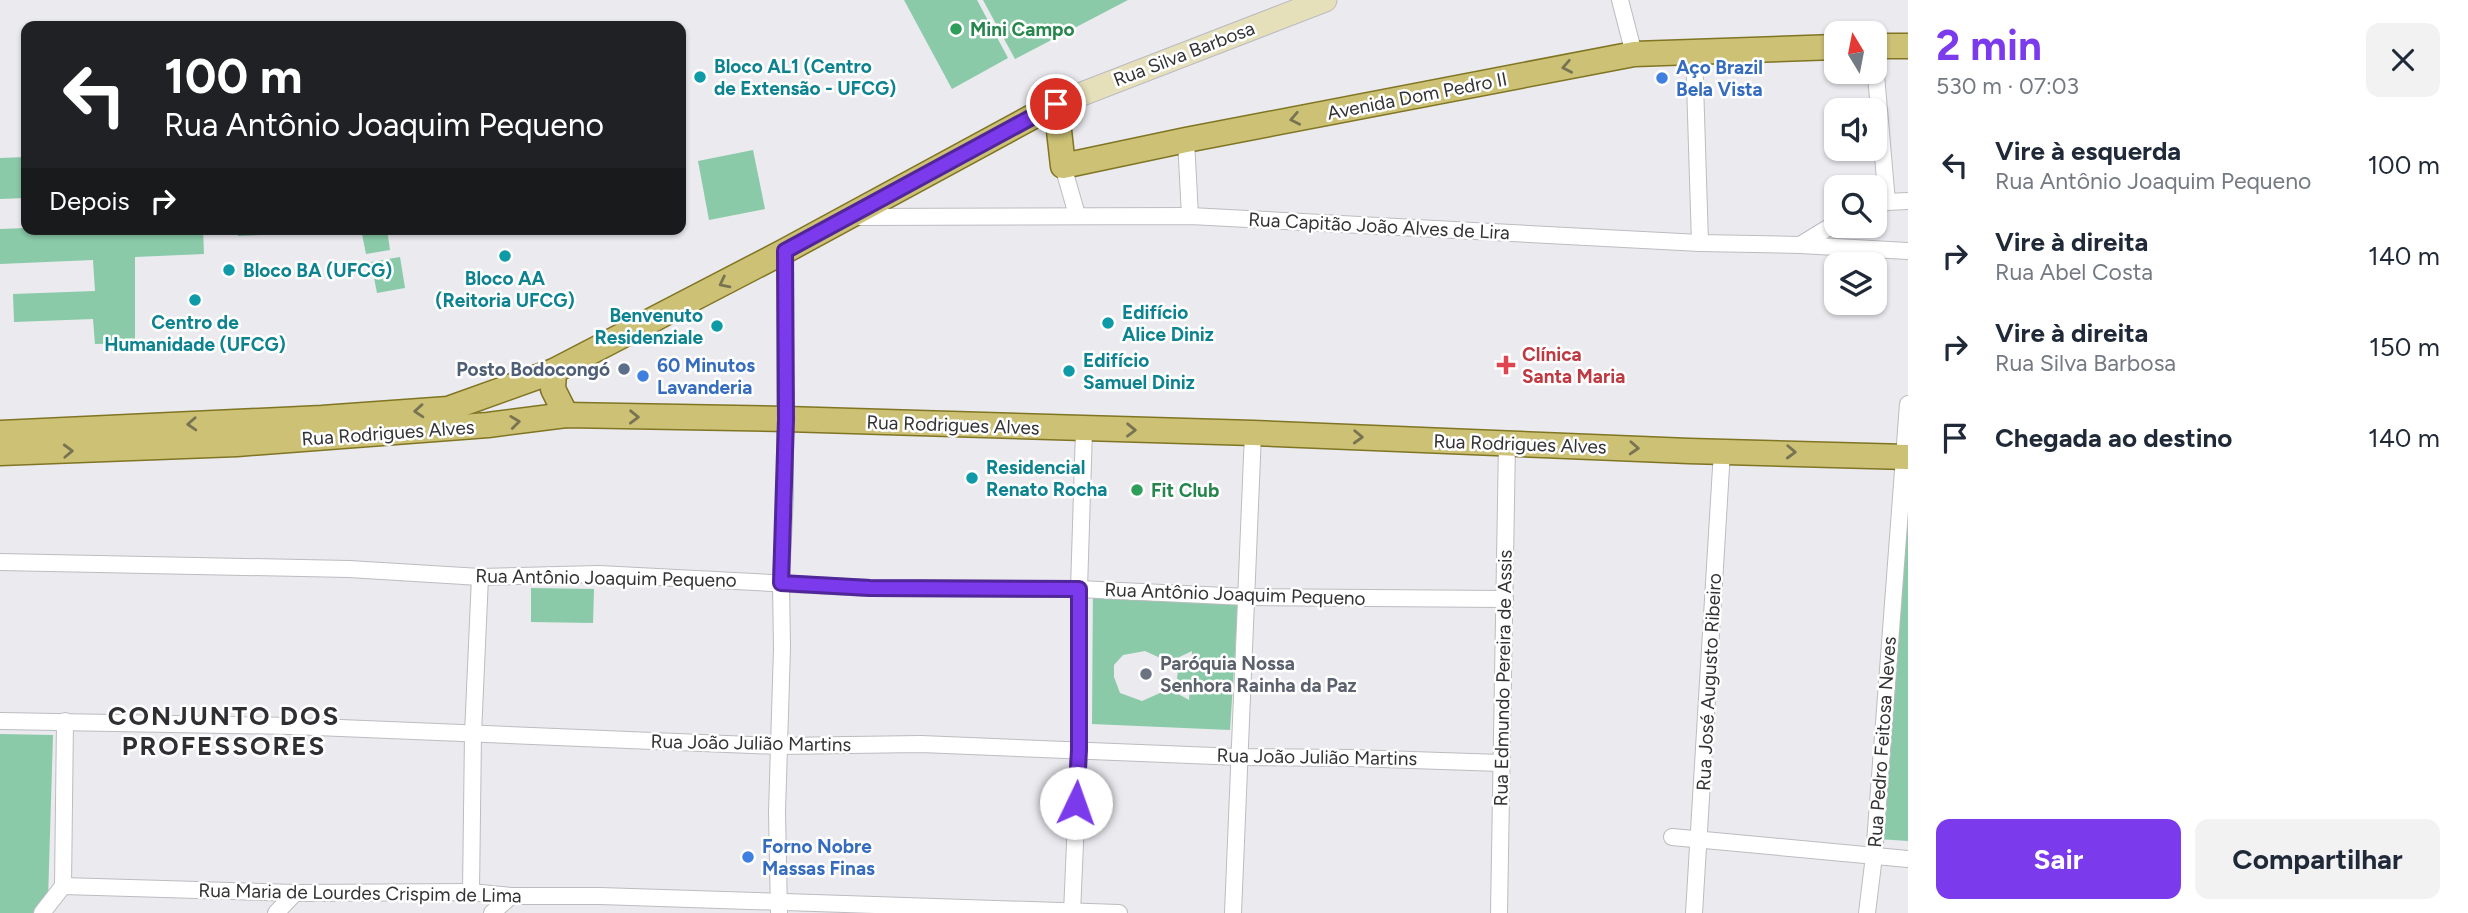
<!DOCTYPE html>
<html lang="pt">
<meta charset="utf-8">
<style>
:root{--surface:#fff;--page:#f2f2f3;--text:#1f2937;--muted:#747a83;--accent:#7c3aed}
body{margin:0;font-family:Figtree,sans-serif;background:var(--page);color:var(--text);height:100vh;display:flex;flex-direction:column;font-size:26px;white-space:nowrap}
*{box-sizing:border-box;margin:0}
p{font-size:23px;color:var(--muted)}
.icon{flex:none;width:38px;height:38px;fill:none;stroke:currentColor;stroke-width:2;stroke-linecap:round;stroke-linejoin:round}
.map{position:relative;flex:1;overflow:hidden}
.drawer{display:flex;flex-direction:column;background:var(--surface);width:560px}
.drawer>*{flex:none}
.banner{position:absolute;left:21px;top:21px;width:665px;height:214px;border-radius:14px;box-shadow:0 2px 5px #0004;background:#202124;color:#fff;overflow:hidden}
.needle{width:46px;rotate:350deg}
.fabs{position:absolute;left:1824px;top:21px;display:grid;gap:14px}
.fabs a{display:grid;place-items:center;width:63px;height:63px;border-radius:14px;background:var(--surface);box-shadow:0 2px 5px #0004;font-size:35px}
.pin{position:absolute;display:grid;place-items:center;width:60px;height:60px;color:#fff;margin:-30px;border:4px solid #fff;border-radius:50%;box-shadow:0 2px 7px #0007}
.me{position:absolute;width:77px;margin:-38px;rotate:3deg;stroke-linejoin:round;filter:drop-shadow(0 0 5px #0008)}
.turn{display:flex;align-items:center;gap:24px;height:147px;padding:0 28px;font-size:32px}
.turn .icon{width:91px;height:91px;stroke-width:2.5}
.turn b{display:block;font-size:49px;line-height:60px}
.then{display:flex;align-items:center;height:66px;padding:0 28px;background:#0003;gap:14px;font-size:26px}
.round{display:grid;place-items:center;flex:none;width:74px;height:74px;border-radius:14px;background:var(--page)}
.headline{display:flex;align-items:center;justify-content:space-between;height:119px;padding:0 28px}
h1{font-size:42px;font-weight:700;line-height:52px;color:var(--accent)}
.cta{display:flex;gap:14px;margin-top:auto;padding:14px 28px}
.cta a{flex:1;height:80px;border-radius:14px;background:var(--accent);color:#fff;font-size:28px;font-weight:700;line-height:80px;text-align:center}
.cta a+a{background:var(--page);color:var(--text)}
ul{padding:0;list-style:none}
li{display:flex;align-items:center;gap:21px;height:91px;padding:0 28px}
li div{flex:1}
li b{display:block;font-size:26px}
li em{font-style:normal}
main{display:flex;flex:1;min-height:0}
.map>svg:first-child{display:block}
.green{fill:#8acaa8;fill-rule:evenodd}
.lines{fill:none;stroke-linecap:round;stroke-linejoin:round}
.street-casing{stroke:#bcbcc1;stroke-width:18}
.secondary-casing{stroke:#bcbcc1;stroke-width:25}
.primary-casing{stroke:#807523;stroke-width:27}
.street{stroke:#fff;stroke-width:16}
.secondary{stroke:#e6e0ba;stroke-width:23}
.primary{stroke:#ccc175;stroke-width:24}
.oneway{stroke:#787352}
.route-casing{stroke:#51269a;stroke-width:18}
.route{stroke:#7c3aed;stroke-width:12}
.leisure-dot{fill:#2e9e5b;stroke:#fff;stroke-width:2.5}
.culture-dot{fill:#0f9aa8;stroke:#fff;stroke-width:2.5}
.shop-dot{fill:#3f7fe0;stroke:#fff;stroke-width:2.5}
.health-dot{fill:#e0444e;stroke:#fff;stroke-width:2.5}
.service-dot{fill:#5c6f8a;stroke:#fff;stroke-width:2.5}
.worship-dot{fill:#6b7280;stroke:#fff;stroke-width:2.5}
.labels{text-anchor:middle;dominant-baseline:central;stroke-width:5;stroke-linejoin:round;paint-order:stroke}
.leisure-label{font-size:19px;font-weight:bold;fill:#27864d;stroke:#fff;text-anchor:start}
.street-label{font-size:19px;fill:#333335;stroke:#fff}
.culture-label{font-size:19px;font-weight:bold;fill:#0d838f;stroke:#fff;text-anchor:start}
.shop-label{font-size:19px;font-weight:bold;fill:#366cbe;stroke:#fff;text-anchor:start}
.health-label{font-size:19px;font-weight:bold;fill:#be3a42;stroke:#fff;text-anchor:start}
.service-label{font-size:19px;font-weight:bold;fill:#4e5e75;stroke:#fff;text-anchor:end}
.worship-label{font-size:19px;font-weight:bold;fill:#5b616d;stroke:#fff;text-anchor:start}
.district-label{font-size:26px;font-weight:bold;letter-spacing:2px;fill:#2f2f33;stroke:#fff}
</style>
<main>
<div class="map">
<svg width="1908" height="913" viewBox="0 0 1908 913">
<rect width="100%" height="100%" fill="#eaeaef"/>
<g class="green">
<path d="M904 0H977L1008 58 952 89Z"/>
<path d="M983 0H1128L1015 59Z"/>
<path d="M753 150 765 209 709 220 698 161Z"/>
<path d="M26 157V198L0 199V158Z"/>
<path d="M26 228 203 229 204 254 135 257V343L95 344 93 319 14 322 13 294 95 291 93 260 0 264V229Z"/>
<path d="M238 229H340V232L238 236Z"/>
<path d="M361 229H387L390 250 366 254Z"/>
<path d="M400 257 405 288 377 293 371 262Z"/>
<path d="M1908 492V841L1878 839Z"/>
<path d="M1093 584 1239 590 1230 730 1092 724ZM1145 651 1169 662 1192 651 1191 666 1178 671 1177 679 1190 687 1189 700 1169 689 1142 701 1120 693 1114 677V665L1123 655Z"/>
<path d="M531 588 594 589 593 623 531 622Z"/>
<path d="M0 734 53 735 48 900 36 913H0Z"/>
</g>
<g class="lines">
<defs>
<g id="street">
<path d="M1620 0 1634 54"/>
<path d="M1694 51 1700 243"/>
<path d="M1874 52 1887 202"/>
<path d="M1186 140 1190 216"/>
<path d="M1063 166 1077 215"/>
<path d="M1874 206 1887 202 1908 201"/>
<path d="M855 217 1190 216 1700 243 1800 245 1908 251"/>
<path d="M1800 245 1836 223"/>
<path d="M0 562 349 569 480 577 599 574 870 588 1079 589 1247 597 1505 599"/>
<path d="M0 721 292 726 677 742 778 746 921 744 1239 757 1352 758 1501 763"/>
<path d="M1672 837 1908 859"/>
<path d="M63 886 295 893 471 892 511 896H600L1119 913"/>
<path d="M471 892 473 734 480 577"/>
<path d="M42 913 63 886 65 721"/>
<path d="M276 913 295 893"/>
<path d="M492 913 511 896"/>
<path d="M779 913 777 812 782 648 781 583 785 494V251"/>
<path d="M1072 913 1079 750V589L1084 430"/>
<path d="M1233 913 1253 433"/>
<path d="M1499 913 1507 442"/>
<path d="M1694 913 1722 451"/>
<path d="M1867 913 1874 856 1908 404"/>
</g>
<path id="secondary" d="M1056 104 1325 0"/>
<g id="primary">
<path d="M1874 46H1908"/>
<path d="M554 371 553 389 566 415"/>
<path d="M0 433 322 418 448 409 554 371 785 251 1056 104 1063 166 1186 140 1634 54 1836 47"/>
<path d="M0 453 237 444 488 425 566 415 786 419 1253 433 1689 451 1908 457"/>
</g>
</defs>
<use href="#street" class="street-casing"/>
<use href="#secondary" class="secondary-casing"/>
<use href="#primary" class="primary-casing"/>
<use href="#street" class="street"/>
<use href="#secondary" class="secondary"/>
<use href="#primary" class="primary"/>
</g>
<defs><path id="oneway-chevron" d="M-2-3.5L2.5 0L-2 3.5" fill="none" stroke-width="1.6" stroke-linecap="round" stroke-linejoin="round" transform="scale(1.75)"/></defs>
<g class="oneway">
<use href="#oneway-chevron" transform="translate(1567 67) rotate(169)"/>
<use href="#oneway-chevron" transform="translate(1295 119) rotate(169)"/>
<use href="#oneway-chevron" transform="translate(724 283) rotate(153)"/>
<use href="#oneway-chevron" transform="translate(419 411) rotate(176)"/>
<use href="#oneway-chevron" transform="translate(634 417) rotate(1)"/>
<use href="#oneway-chevron" transform="translate(515 422) rotate(-7)"/>
<use href="#oneway-chevron" transform="translate(192 424) rotate(177)"/>
<use href="#oneway-chevron" transform="translate(1131 430) rotate(1)"/>
<use href="#oneway-chevron" transform="translate(1358 437) rotate(2)"/>
<use href="#oneway-chevron" transform="translate(1634 448) rotate(3)"/>
<use href="#oneway-chevron" transform="translate(68 451) rotate(-2)"/>
<use href="#oneway-chevron" transform="translate(1791 452) rotate(2)"/>
</g>
<g class="lines">
<defs>
<path id="route" d="M1056 104 785 251 786 419 781 583 870 588 1079 589V750L1076 803"/>
</defs>
<use href="#route" class="route-casing"/>
<use href="#route" class="route"/>
</g>
<g class="leisure-dot">
<circle cx="956" cy="29" r="7"/>
<circle cx="1137" cy="490" r="7"/>
</g>
<g class="culture-dot">
<circle cx="700" cy="77" r="7"/>
<circle cx="505" cy="256" r="7"/>
<circle cx="229" cy="270" r="7"/>
<circle cx="195" cy="300" r="7"/>
<circle cx="1108" cy="323" r="7"/>
<circle cx="717" cy="326" r="7"/>
<circle cx="1069" cy="371" r="7"/>
<circle cx="972" cy="478" r="7"/>
</g>
<g class="shop-dot">
<circle cx="1662" cy="78" r="7"/>
<circle cx="643" cy="376" r="7"/>
<circle cx="748" cy="857" r="7"/>
</g>
<path class="health-dot" d="M1502.5 354.5h7v7h7v7h-7v7h-7v-7h-7v-7h7z"/>
<circle class="service-dot" cx="624" cy="369" r="7"/>
<circle class="worship-dot" cx="1146" cy="674" r="7"/>
<g class="labels">
<g class="leisure-label">
<text x="970" y="29">Mini Campo</text>
<text x="1151" y="490">Fit Club</text>
</g>
<g class="street-label">
<text transform="translate(1184 54) rotate(-21)">Rua Silva Barbosa</text>
<text transform="translate(1417 96) rotate(-11)">Avenida Dom Pedro II</text>
<text transform="translate(1379 226) rotate(3)">Rua Capitão João Alves de Lira</text>
<text transform="translate(953 425) rotate(2)">Rua Rodrigues Alves</text>
<text transform="translate(388 433) rotate(-4)">Rua Rodrigues Alves</text>
<text transform="translate(1520 444) rotate(2)">Rua Rodrigues Alves</text>
<text transform="translate(606 578) rotate(1)">Rua Antônio Joaquim Pequeno</text>
<text transform="translate(1235 594) rotate(2)">Rua Antônio Joaquim Pequeno</text>
<text transform="translate(1503 678) rotate(-89)">Rua Edmundo Pereira de Assis</text>
<text transform="translate(1709 682) rotate(-87)">Rua José Augusto Ribeiro</text>
<text transform="translate(1882 742) rotate(-86)">Rua Pedro Feitosa Neves</text>
<text transform="translate(751 743) rotate(1)">Rua João Julião Martins</text>
<text transform="translate(1317 757) rotate(1)">Rua João Julião Martins</text>
<text transform="translate(360 893) rotate(1)">Rua Maria de Lourdes Crispim de Lima</text>
</g>
<g class="culture-label">
<text x="714" y="66">Bloco AL1 (Centro<tspan x="714" dy="22">de Extensão - UFCG)</tspan></text>
<text x="243" y="270">Bloco BA (UFCG)</text>
<text x="505" y="278" text-anchor="middle">Bloco AA<tspan x="505" dy="22">(Reitoria UFCG)</tspan></text>
<text x="1122" y="312">Edifício<tspan x="1122" dy="22">Alice Diniz</tspan></text>
<text x="703" y="315" text-anchor="end">Benvenuto<tspan x="703" dy="22">Residenziale</tspan></text>
<text x="195" y="322" text-anchor="middle">Centro de<tspan x="195" dy="22">Humanidade (UFCG)</tspan></text>
<text x="1083" y="360">Edifício<tspan x="1083" dy="22">Samuel Diniz</tspan></text>
<text x="986" y="467">Residencial<tspan x="986" dy="22">Renato Rocha</tspan></text>
</g>
<g class="shop-label">
<text x="1676" y="67">Aço Brazil<tspan x="1676" dy="22">Bela Vista</tspan></text>
<text x="657" y="365">60 Minutos<tspan x="657" dy="22">Lavanderia</tspan></text>
<text x="762" y="846">Forno Nobre<tspan x="762" dy="22">Massas Finas</tspan></text>
</g>
<g class="health-label">
<text x="1522" y="354">Clínica<tspan x="1522" dy="22">Santa Maria</tspan></text>
</g>
<g class="service-label">
<text x="610" y="369">Posto Bodocongó</text>
</g>
<g class="worship-label">
<text x="1160" y="663">Paróquia Nossa<tspan x="1160" dy="22">Senhora Rainha da Paz</tspan></text>
</g>
<g class="district-label">
<text x="224" y="716">CONJUNTO DOS<tspan x="224" dy="30">PROFESSORES</tspan></text>
</g>
</g>
</svg>
<div class="fabs">
<a><svg class="needle" viewBox="-14 -14 28 28"><path d="M0-13l5 13h-10z" fill="#e53935"/><path d="M0 13l5-13h-10z" fill="#747a83"/></svg></a>
<a><svg class="icon" aria-label="sound" viewBox="0 0 24 24"><path d="M4 9h4l5-4v14l-5-4H4zM17 9q2 3 0 6"/></svg></a>
<a><svg class="icon" aria-label="search" viewBox="0 0 24 24"><circle cx="10" cy="10" r="6"/><path d="M15 15l6 6"/></svg></a>
<a><svg class="icon" aria-label="layers" viewBox="0 0 24 24"><path d="M12 4l9 5-9 5-9-5zM3 14l9 5 9-5"/></svg></a>
</div>
<div class="pin" style="left:1056px;top:104px;background:#d93025"><svg class="icon" aria-label="arrive" viewBox="0 0 24 24"><path d="M6 21V4h12l-3 4 3 4H6"/></svg></div>
<svg class="me" style="left:1076px;top:803px" viewBox="-20 -20 40 40"><circle r="19" fill="#fff"/><path d="M0-13L10 11 0 6-10 11z" fill="#7c3aed"/></svg>
<div class="banner">
<div class="turn"><svg class="icon" aria-label="left" viewBox="0 0 24 24"><path d="M17 20v-9H6M10 6l-5 5 5 5"/></svg><div><b>100 m</b>Rua Antônio Joaquim Pequeno</div></div>
<div class="then">Depois<svg class="icon" aria-label="right" viewBox="0 0 24 24"><path d="M7 20v-9h11M14 6l5 5-5 5"/></svg></div>
</div>
</div>
<section class="drawer">
<div class="headline"><div><h1>2 min</h1><p>530 m · 07:03</p></div><a class="round"><svg class="icon" aria-label="close" viewBox="0 0 24 24"><path d="M6 6l12 12M18 6L6 18"/></svg></a></div>
<ul>
<li><svg class="icon" aria-label="left" viewBox="0 0 24 24"><path d="M17 20v-9H6M10 6l-5 5 5 5"/></svg><div><b>Vire à esquerda</b><p>Rua Antônio Joaquim Pequeno</p></div><em>100 m</em></li>
<li><svg class="icon" aria-label="right" viewBox="0 0 24 24"><path d="M7 20v-9h11M14 6l5 5-5 5"/></svg><div><b>Vire à direita</b><p>Rua Abel Costa</p></div><em>140 m</em></li>
<li><svg class="icon" aria-label="right" viewBox="0 0 24 24"><path d="M7 20v-9h11M14 6l5 5-5 5"/></svg><div><b>Vire à direita</b><p>Rua Silva Barbosa</p></div><em>150 m</em></li>
<li><svg class="icon" aria-label="arrive" viewBox="0 0 24 24"><path d="M6 21V4h12l-3 4 3 4H6"/></svg><div><b>Chegada ao destino</b></div><em>140 m</em></li>
</ul>
<div class="cta"><a>Sair</a><a>Compartilhar</a></div>
</section>
</main>
